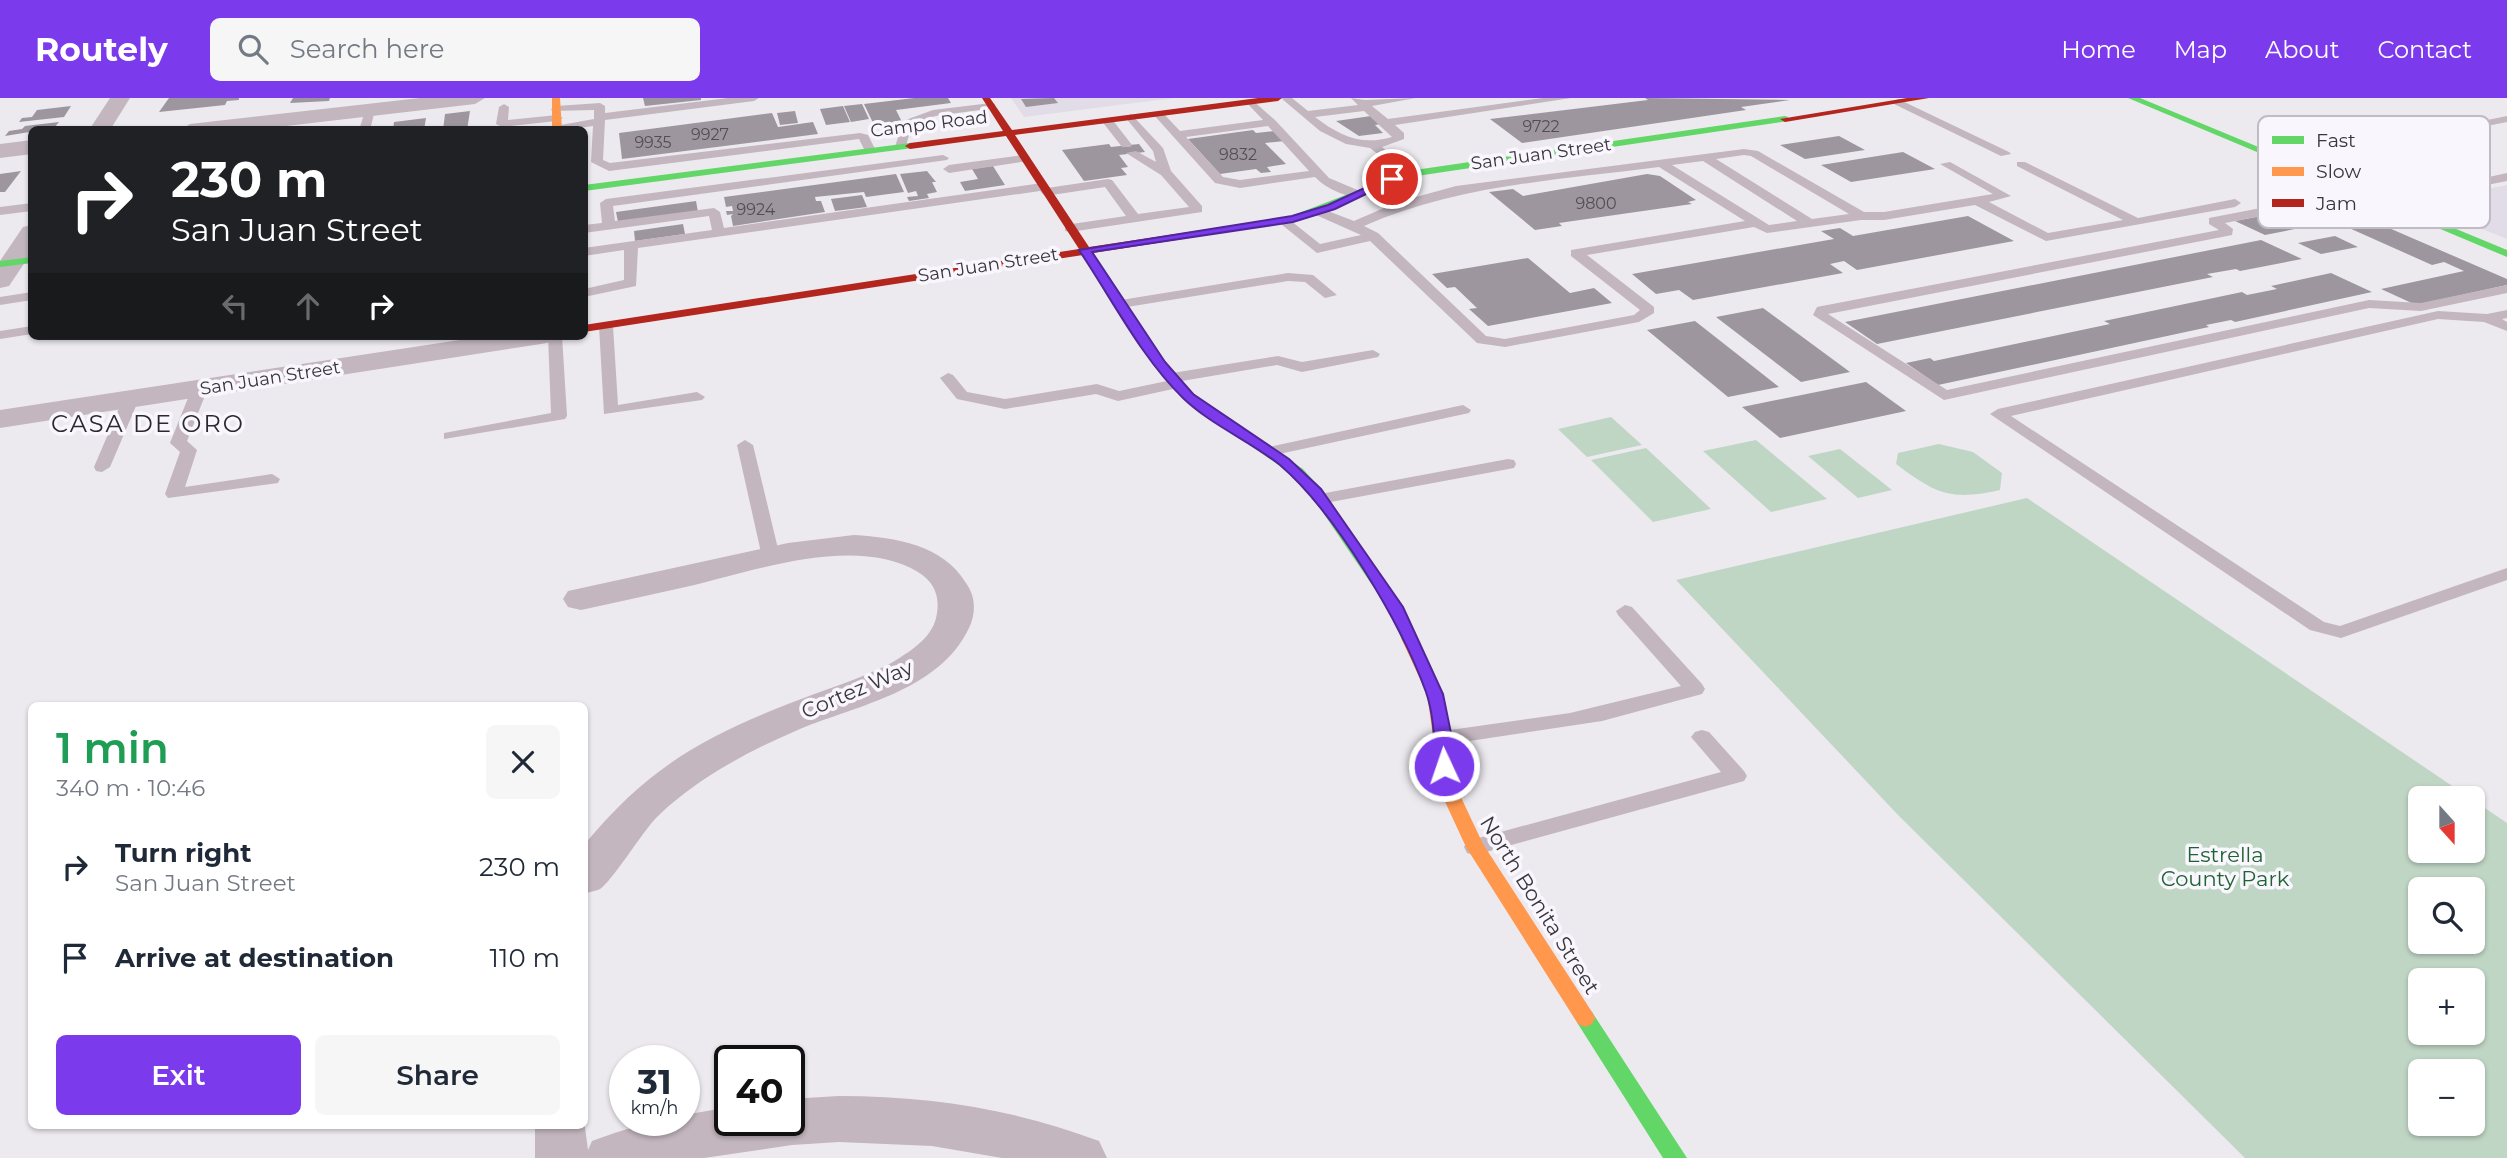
<!DOCTYPE html>
<meta charset="utf-8">
<style>
:root{--surface:#fff;--page:#f6f6f7;--text:#1f2937;--muted:#747a83;--accent:#7c3aed}
body{margin:0;font-family:Montserrat,sans-serif;background:var(--page);color:var(--text);height:100vh;display:flex;flex-direction:column;font-size:26px;white-space:nowrap}
*{box-sizing:border-box;margin:0}
p{font-size:23px;color:var(--muted)}
.icon{flex:none;width:38px;height:38px;fill:none;stroke:currentColor;stroke-width:2;stroke-linecap:round;stroke-linejoin:round}
.map{position:relative;flex:1;overflow:hidden}
.details{position:absolute;left:28px;top:604px;width:560px;height:427px;display:flex;flex-direction:column;background:var(--surface);border-radius:10px;box-shadow:0 2px 5px #0004}
.details>*{flex:none}
.guide{position:absolute;left:28px;top:28px;width:560px;height:214px;border-radius:10px;box-shadow:0 2px 5px #0004;background:#202124;color:#fff;overflow:hidden}
.needle{width:46px;rotate:159deg}
.buttons{position:absolute;left:2408px;top:688px;display:grid;gap:14px}
.buttons a{display:grid;place-items:center;width:77px;height:77px;border-radius:10px;background:var(--surface);box-shadow:0 2px 5px #0004;font-size:35px}
.speed{position:absolute;left:609px;top:947px;display:flex;gap:14px;font-size:35px;font-weight:700;text-align:center}
.speed>*{display:grid;place-content:center;width:91px;height:91px;border-radius:50%;background:var(--surface);box-shadow:0 2px 5px #0004;line-height:1}
.speed small{font-size:18px;font-weight:400}
.speed .limit{border:4px solid #111;border-radius:10px;background:#fff;color:#111}
.pin{position:absolute;display:grid;place-items:center;width:60px;height:60px;color:#fff;margin:-30px;border:4px solid #fff;border-radius:50%;box-shadow:0 2px 7px #0007}
.me{position:absolute;width:77px;margin:-38px;rotate:357deg;stroke-linejoin:round;filter:drop-shadow(0 0 5px #0008)}
.turn{display:flex;align-items:center;gap:24px;height:147px;padding:0 28px;font-size:32px}
.turn .icon{width:91px;height:91px;stroke-width:2.5}
.turn b{display:block;font-size:49px;line-height:60px}
.lanes{display:flex;align-items:center;height:66px;padding:0 28px;background:#0003;justify-content:center;gap:35px;direction:ltr}
.lanes .off{opacity:.35}
.round{display:grid;place-items:center;flex:none;width:74px;height:74px;border-radius:10px;background:var(--page)}
.summary{display:flex;align-items:center;justify-content:space-between;height:119px;padding:0 28px}
h1{font-size:42px;font-weight:600;line-height:52px;color:#1e9e55}
.action{display:flex;gap:14px;margin-top:auto;padding:14px 28px}
.action a{flex:1;height:80px;border-radius:10px;background:var(--accent);color:#fff;font-size:28px;font-weight:600;line-height:80px;text-align:center}
.action a+a{background:var(--page);color:var(--text)}
ul{padding:0;list-style:none}
li{display:flex;align-items:center;gap:21px;height:91px;padding:0 28px}
li div{flex:1}
li b{display:block;font-size:26px}
li em{font-style:normal}
header{display:flex;align-items:center;gap:42px;box-sizing:border-box;height:98px;padding:0 35px;background:var(--accent);color:#fff}
header strong{font-size:33px}
nav{display:flex;gap:38px;margin-inline-start:auto;font-size:24px}
.search{width:490px;height:63px;background:var(--page);display:flex;align-items:center;gap:18px;box-sizing:border-box;padding:0 24px;border-radius:10px;color:var(--muted);font-size:26px}
.map>svg:first-child{display:block}
.built{fill:#e1dce7}
.green{fill:#c0d6c5;fill-rule:evenodd}
.building{fill:#9e969f}
.lines{fill:none;stroke-linecap:round;stroke-linejoin:round}
.lane{fill:#c3b6bf;fill-rule:evenodd}
.street{fill:#c3b6bf;fill-rule:evenodd}
.fast{fill:#63d668;fill-rule:evenodd}
.slow{fill:#ff974d;fill-rule:evenodd}
.jam{fill:#b3261e;fill-rule:evenodd}
.route{fill:#7c3aed;stroke:#51269a;stroke-width:2}
.labels{text-anchor:middle;dominant-baseline:central;stroke-width:7;stroke-linejoin:round;paint-order:stroke}
.far-number-label{font-size:16px;fill:#524f53}
.far-street-label{font-size:18px;fill:#38373a;stroke:#f9f6fe}
.street-label{font-size:21px;fill:#38373a;stroke:#f9f6fe}
.park-label{font-size:21px;fill:#1e6331;stroke:#f9f6fe}
.quarter-label{font-size:24px;letter-spacing:2px;fill:#2b292f;stroke:#f9f6fe}
.key{fill:#f9f6fe;stroke:#bfbdc3;stroke-width:2}
.key-label{font-size:19px;fill:#38373a}
</style>
<header>
<strong>Routely</strong>
<div class="search"><svg class="icon" aria-label="search" viewBox="0 0 24 24"><circle cx="10" cy="10" r="6"/><path d="M15 15l6 6"/></svg>Search here</div>
<nav><a>Home</a><a>Map</a><a>About</a><a>Contact</a></nav>
</header>
<div class="map">
<svg width="2507" height="1060" viewBox="0 0 2507 1060">
<rect width="100%" height="100%" fill="#eceaef"/>
<g class="built">
<path d="M1011 0H1174L1024 19Z"/>
<path d="M2507 87V141L2417 105Z"/>
</g>
<g class="green">
<path d="M1611 319 1642 347 1587 359 1558 331Z"/>
<path d="M1756 342 1827 401 1771 414 1703 353Z"/>
<path d="M1939 346 1973 354 2002 375 2000 392C1950 403 1936 396 1896 366L1898 355Z"/>
<path d="M1646 350 1711 411 1653 424 1591 362Z"/>
<path d="M1840 351 1892 392 1858 400 1808 358Z"/>
<path d="M2027 400 2470 700H2420V752H2473V702L2507 725V1060H2245L1899 718 1676 482ZM2473 791V844H2420V791ZM2473 882V934H2420V882ZM2420 973H2473V1026H2420Z"/>
</g>
<g class="building">
<path d="M169 0H239V2L227 3 225 7 159 14Z"/>
<path d="M293 0H330L329 3 290 5Z"/>
<path d="M643 0H701V2L645 8Z"/>
<path d="M914 0H948L951 5 896 12 902 24 874 27 864 6Z"/>
<path d="M1054 0 1058 5 1026 9 1021 1Z"/>
<path d="M1645 0 1790 2 1741 9 1746 12 1522 45 1490 21 1648 2Z"/>
<path d="M862 6 869 21 851 24 844 8Z"/>
<path d="M71 8 64 19 19 24 22 20 32 19 37 12Z"/>
<path d="M843 8 850 24 826 27 820 11Z"/>
<path d="M470 13 467 32H443L445 16Z"/>
<path d="M795 13 798 25 780 27 777 15Z"/>
<path d="M772 15 778 29 813 24 818 36 622 61 619 35Z"/>
<path d="M1371 18 1381 26 1375 27 1383 35 1359 38 1336 23Z"/>
<path d="M426 20 424 32H393L394 24Z"/>
<path d="M59 24 54 30 5 38 9 33 22 31 25 28Z"/>
<path d="M1253 32 1256 35 1275 33 1285 43 1265 45 1286 66 1267 69 1271 74 1261 75 1256 71 1220 76 1188 41Z"/>
<path d="M1839 38 1865 52 1805 61 1780 47Z"/>
<path d="M1109 46 1111 49 1139 46 1145 54 1119 57 1128 69 1121 70 1127 77 1084 83 1062 52Z"/>
<path d="M1903 54 1935 71 1851 84 1821 67Z"/>
<path d="M993 68 1005 87 965 93 960 84 978 81 972 71Z"/>
<path d="M21 73 5 94H0V76Z"/>
<path d="M927 73 936 84H932L937 94 927 96 929 100 909 103 907 99 918 98 916 93 908 95 900 76Z"/>
<path d="M896 76 904 94 866 99 864 94 815 99 816 103H821L825 114 733 128 731 118 733 116 727 117 726 113H733L732 108 726 109 724 99Z"/>
<path d="M1647 76 1660 78 1696 102 1688 104 1692 106 1559 125 1562 128 1535 132 1489 94 1513 91 1523 98Z"/>
<path d="M862 97 867 109 835 113 831 101Z"/>
<path d="M696 103 698 114 618 124 616 114Z"/>
<path d="M2331 105 2507 181V187L2416 207 2381 191 2464 173 2444 164 2432 167 2349 130 2361 128 2345 121 2265 137 2235 123Z"/>
<path d="M1968 118 2014 143 1857 172 1844 163 1830 166 1843 175 1693 202 1679 192 1656 196 1632 176 1834 141 1821 133 1840 130 1853 138Z"/>
<path d="M683 126 685 136 635 143 634 133Z"/>
<path d="M2335 138 2358 149 2321 156 2298 145Z"/>
<path d="M2261 142 2302 161 2240 173 2236 171 2207 176 2213 179 1877 246 1845 224Z"/>
<path d="M1528 160 1570 195 1594 190 1612 205 1488 228 1469 211 1477 210 1455 189 1447 190 1432 176Z"/>
<path d="M2331 175 2372 194 2235 224 2231 222 2206 227 2209 229 1938 287 1906 265 1930 260 1934 263 2110 226 2104 223 2242 194 2247 197 2277 191 2271 188Z"/>
<path d="M1763 210 1850 274 1801 284 1716 219Z"/>
<path d="M1695 223 1779 289 1728 299 1647 232Z"/>
<path d="M1866 284 1906 313 1780 340 1742 309Z"/>
</g>
<g class="lines">
<g class="lane">
<path d="M728 0H759L754 3 605 22 603 62 610 65 860 35 868 37 876 53 866 55 859 41 609 73 591 64 593 28 563 32 550 29 594 21V12L552 13 551 11 556 8 600 5 605 8V15Z"/>
<path d="M1281 0H1292L1308 13 1358 7 1351 0 1365 2 1416 0 1372 8 1388 21 1543 0H1571L1395 27 1404 35V41L1382 49 1412 73 1414 76 1408 80 1370 50 1346 46 1320 33ZM1364 13 1392 39C1361 48 1340 38 1315 19Z"/>
<path d="M1251 1 1275 22 1329 80 1360 93V99C1346 100 1324 89 1315 79L1240 90 1215 85 1153 16 1162 14 1180 33 1263 22 1246 4ZM1268 28 1309 73 1240 82 1223 79 1186 39Z"/>
<path d="M1898 1 2009 54 2011 56 2001 58 1894 6 1893 4Z"/>
<path d="M991 5 995 6V10L935 18 912 27 905 51 895 49 903 23 933 12Z"/>
<path d="M504 6 509 9 508 22 557 17 563 20 557 23 502 29 496 26 499 9Z"/>
<path d="M366 10 375 12 370 32H359Z"/>
<path d="M1131 16 1163 50 1171 73 1202 108V114L1070 134 1065 133V127L1126 118 1105 89 1045 98 1040 93 638 150 636 188 584 199V191L624 182V152L584 158V150L712 132 709 118 584 135V127L602 125 600 105 606 101 943 57 949 60 947 62 613 108 615 123 714 110 720 114 724 130 1042 85 1047 90 1108 81 1112 82 1138 116 1189 109 1161 77 1126 55 1136 53 1156 64 1153 53 1125 19Z"/>
<path d="M2507 18V24L2286 68 2280 64Z"/>
<path d="M1103 20H1111L1132 47 1130 49H1122L1101 22Z"/>
<path d="M1744 51 1758 53 1864 114H1884L1993 96 1940 66 1950 64 2011 98 1989 104 2048 135 2123 122 2017 68V64H2025L2138 120 2235 101 2241 105 2235 109 2046 143 1975 107 1884 122H1861L1767 135 1754 129 1587 157 1654 209V215L1639 224 1505 249 1477 245 1370 143 1317 155 1276 122 1286 119 1320 146 1361 137 1316 117V111L1320 110 1354 123 1398 104 1456 88ZM1744 57 1751 58 1849 116 1812 121 1716 61ZM1703 63 1797 123 1769 127 1672 67ZM1659 69 1745 123 1571 152V158L1640 212 1634 217 1505 241 1486 238 1378 135 1364 128C1458 87 1558 82 1659 69Z"/>
<path d="M1024 57 1028 59V63L949 75 943 71 949 67Z"/>
<path d="M2507 75V83L2381 108 2375 104Z"/>
<path d="M2360 91 2366 95 2364 98 2225 125 2233 131 2232 137 2227 138 1828 216 1947 292 2369 202 2421 205 2507 187V195L2421 213 2369 210 1944 302 1813 217 1817 209 1822 208 2219 132 2209 126V120Z"/>
<path d="M32 105V113L0 117V109Z"/>
<path d="M1288 175 1313 177 1337 197 1325 200 1305 184 1288 183 1121 210 1114 206 1121 202Z"/>
<path d="M32 194V202L0 207V199Z"/>
<path d="M2507 212V220L2502 221 2507 224V233L2484 224 2438 221 2011 318 2324 524 2340 528 2507 470V482L2341 540 2310 532 1990 316 1998 311 2438 213 2487 216Z"/>
<path d="M606 224 613 228 618 307 697 294 705 299 702 302 604 316 599 228Z"/>
<path d="M32 228V236L0 241V233Z"/>
<path d="M548 238H562L567 318 565 321 444 341V335L551 315Z"/>
<path d="M1373 252 1380 256 1378 259 1302 274 1277 267 1182 283V289L1118 303 1096 296 1005 311 957 301 940 280 948 275 953 277 967 294 1005 301 1097 286 1119 293 1167 283 1164 280 1172 275 1278 258 1302 264Z"/>
<path d="M200 285 208 290 187 343 197 352 185 389 272 376 280 381 278 385 168 400 165 396 180 354 170 345 192 290Z"/>
<path d="M131 296 139 301 110 369 102 374 96 373 94 369 123 301Z"/>
<path d="M1463 307 1471 312 1469 315 1270 358 1262 353 1264 350Z"/>
<path d="M745 342 753 347 780 459 771 464 762 459 737 347Z"/>
<path d="M1508 361 1514 362 1516 366 1514 370 1320 406 1311 401 1320 396Z"/>
<path d="M1625 507 1632 509 1702 586 1705 591 1702 596 1602 623 1443 647 1436 645 1432 640 1436 635 1443 633 1570 615 1681 588 1618 517 1616 513Z"/>
<path d="M1702 632 1709 634 1744 673 1747 678 1744 683 1475 757 1467 755 1464 749 1467 743 1475 741 1721 674 1691 639 1695 634Z"/>
</g>
<g class="street">
<path d="M110 0H130L110 32H89Z"/>
<path d="M420 0H485L475 6 251 32H180L190 26Z"/>
<path d="M32 42V56L0 60V46Z"/>
<path d="M32 127V154L9 188 0 190V163L23 129Z"/>
<path d="M486 238H555L551 244 541 246 0 330V312Z"/>
<path d="M854 437C896 440 942 446 966 485 976 499 976 515 969 530 939 593 858 607 800 631 767 645 735 661 706 680 688 692 671 705 656 720 641 736 613 782 600 791 596 793 589 794 584 796V747C646 672 699 641 788 606 823 592 859 582 893 564 912 552 934 539 937 515 940 497 933 483 918 474 856 437 757 472 690 488 654 496 618 504 581 512L568 509 563 501 568 493 788 445Z"/>
<path d="M839 998C929 998 1014 1011 1099 1043L1107 1060H1002L932 1048 839 1044 792 1047 704 1060H535V1027H584V1022L588 1052 592 1043C622 1032 652 1022 684 1022V1017L730 1009V1022H789V1001Z"/>
</g>
<g class="fast">
<path d="M2128 0H2140L2507 152V159Z"/>
<path d="M1785 18 1788 19V23L1410 79 1297 123 1189 140 1184 137 1189 134 1291 118 1408 73Z"/>
<path d="M910 45 915 48 913 50 584 93V87Z"/>
<path d="M32 159V165L0 169V163Z"/>
<path d="M1192 297 1303 371 1321 391 1400 506 1417 540 1415 544H1403L1387 509 1311 397 1293 377 1188 304V298Z"/>
<path d="M1585 911 1592 914 1687 1060H1663L1578 926 1575 920 1578 914Z"/>
</g>
<g class="slow">
<path d="M552 0H560L562 32H552Z"/>
<path d="M1409 535 1417 540 1443 596 1459 695 1483 746 1592 914 1595 920 1592 926 1585 929 1578 926 1466 749 1441 695 1427 596 1401 540Z"/>
</g>
<g class="jam">
<path d="M982 0H990L1012 32 1258 0H1282L1278 3 1015 37 1089 149 1189 134 1194 137 1189 140 1093 155 1165 264 1196 298V304H1188L1156 269 1083 157 584 234V227L1079 151 1006 38 910 51 905 48 910 45 1003 33Z"/>
<path d="M1907 0H1929L1785 24 1780 21Z"/>
</g>
</g>
<path class="route" d="M1388 79 1397 81 1335 111 1293 124 1092 154 1165 264 1193 296 1289 361 1321 391 1403 509 1443 596 1452 640V668L1444 674 1435 668C1435 644 1434 617 1426 594 1401 525 1335 414 1280 367 1250 343 1211 327 1183 300 1141 259 1112 201 1079 152L1292 118 1328 107Z"/>
<g class="labels">
<g class="far-number-label">
<text x="1541" y="28">9722</text>
<text x="710" y="36">9927</text>
<text x="653" y="44">9935</text>
<text x="1238" y="56">9832</text>
<text x="1596" y="105">9800</text>
<text x="756" y="111">9924</text>
</g>
<g class="far-street-label">
<text transform="translate(929 26) rotate(-7)">Campo Road</text>
<text transform="translate(1541 56) rotate(-8)">San Juan Street</text>
<text transform="translate(988 167) rotate(-9)">San Juan Street</text>
<text transform="translate(270 280) rotate(-9)">San Juan Street</text>
</g>
<g class="street-label">
<text transform="translate(857 591) rotate(-23)">Cortez Way</text>
<text transform="translate(1540 807) rotate(58)">North Bonita Street</text>
</g>
<g class="park-label">
<text x="2225" y="756">Estrella<tspan x="2225" dy="24">County Park</tspan></text>
</g>
<g class="quarter-label">
<text x="148" y="325">CASA DE ORO</text>
</g>
</g>
<rect x="2258" y="18" width="232" height="112" rx="10" class="key"/>
<rect x="2272" y="38" width="32" height="8" fill="#63d668"/>
<rect x="2272" y="69" width="32" height="9" fill="#ff974d"/>
<rect x="2272" y="101" width="32" height="8" fill="#b3261e"/>
<g class="key-label">
<text x="2316" y="49">Fast</text>
<text x="2316" y="80">Slow</text>
<text x="2316" y="112">Jam</text>
</g>
</svg>
<div class="buttons">
<a><svg class="needle" viewBox="-14 -14 28 28"><path d="M0-13l5 13h-10z" fill="#e53935"/><path d="M0 13l5-13h-10z" fill="#747a83"/></svg></a>
<a><svg class="icon" aria-label="search" viewBox="0 0 24 24"><circle cx="10" cy="10" r="6"/><path d="M15 15l6 6"/></svg></a>
<a>+</a>
<a>−</a>
</div>
<div class="speed"><div>31<small>km/h</small></div><div class="limit">40</div></div>
<div class="pin" style="left:1392px;top:81px;background:#d93025"><svg class="icon" aria-label="arrive" viewBox="0 0 24 24"><path d="M6 21V4h12l-3 4 3 4H6"/></svg></div>
<svg class="me" style="left:1444px;top:668px" viewBox="-20 -20 40 40"><circle r="17" fill="#7c3aed" stroke="#fff" stroke-width="3"/><path d="M0-11L8 9 0 5-8 9z" fill="#fff"/></svg>
<div class="guide">
<div class="turn"><svg class="icon" aria-label="right" viewBox="0 0 24 24"><path d="M7 20v-9h11M14 6l5 5-5 5"/></svg><div><b>230 m</b>San Juan Street</div></div>
<div class="lanes"><svg class="icon off" aria-label="left" viewBox="0 0 24 24"><path d="M17 20v-9H6M10 6l-5 5 5 5"/></svg><svg class="icon off" aria-label="ahead" viewBox="0 0 24 24"><path d="M12 20V5M6 11l6-6 6 6"/></svg><svg class="icon" aria-label="right" viewBox="0 0 24 24"><path d="M7 20v-9h11M14 6l5 5-5 5"/></svg></div>
</div>
<section class="details">
<div class="summary"><div><h1>1 min</h1><p>340 m · 10:46</p></div><a class="round"><svg class="icon" aria-label="close" viewBox="0 0 24 24"><path d="M6 6l12 12M18 6L6 18"/></svg></a></div>
<ul>
<li><svg class="icon" aria-label="right" viewBox="0 0 24 24"><path d="M7 20v-9h11M14 6l5 5-5 5"/></svg><div><b>Turn right</b><p>San Juan Street</p></div><em>230 m</em></li>
<li><svg class="icon" aria-label="arrive" viewBox="0 0 24 24"><path d="M6 21V4h12l-3 4 3 4H6"/></svg><div><b>Arrive at destination</b></div><em>110 m</em></li>
</ul>
<div class="action"><a>Exit</a><a>Share</a></div>
</section>
</div>
